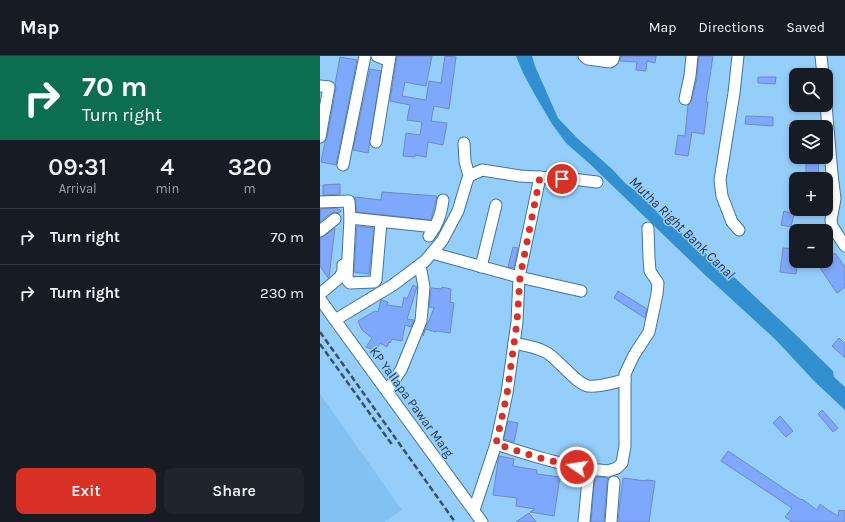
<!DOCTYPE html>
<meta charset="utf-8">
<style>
:root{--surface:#171b24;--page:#20242c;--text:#f1f3f6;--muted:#9ea1a6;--line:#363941;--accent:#d93025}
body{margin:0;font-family:Karla,sans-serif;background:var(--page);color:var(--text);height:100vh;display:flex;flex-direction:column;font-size:15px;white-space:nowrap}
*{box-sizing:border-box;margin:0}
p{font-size:13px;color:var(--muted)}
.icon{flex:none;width:22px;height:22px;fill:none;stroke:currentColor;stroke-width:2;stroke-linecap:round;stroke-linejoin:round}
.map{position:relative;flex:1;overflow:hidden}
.drawer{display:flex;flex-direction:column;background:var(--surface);width:320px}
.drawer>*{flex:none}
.hud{background:#0b6e4f;color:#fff;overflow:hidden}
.buttons{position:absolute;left:469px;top:12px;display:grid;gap:8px}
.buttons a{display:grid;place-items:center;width:44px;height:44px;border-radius:8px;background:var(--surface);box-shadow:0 2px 6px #0003;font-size:20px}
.pin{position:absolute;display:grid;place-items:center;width:34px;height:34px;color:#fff;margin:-17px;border:2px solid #fff;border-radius:50%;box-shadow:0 1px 4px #0007}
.me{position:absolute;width:44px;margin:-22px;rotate:283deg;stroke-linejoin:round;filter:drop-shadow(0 0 3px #0008)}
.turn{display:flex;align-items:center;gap:14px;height:84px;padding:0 16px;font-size:18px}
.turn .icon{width:52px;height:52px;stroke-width:2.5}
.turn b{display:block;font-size:28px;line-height:34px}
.eta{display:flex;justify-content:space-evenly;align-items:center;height:68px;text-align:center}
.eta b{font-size:24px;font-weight:600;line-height:28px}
.button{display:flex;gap:8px;margin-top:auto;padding:8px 16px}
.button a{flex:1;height:46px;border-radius:8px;background:var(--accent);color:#fff;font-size:16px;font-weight:600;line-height:46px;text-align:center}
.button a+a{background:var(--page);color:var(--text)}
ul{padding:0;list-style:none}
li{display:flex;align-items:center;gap:12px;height:56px;padding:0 16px;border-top:1px solid var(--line)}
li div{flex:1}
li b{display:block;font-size:15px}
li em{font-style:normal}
header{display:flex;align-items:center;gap:24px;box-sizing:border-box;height:56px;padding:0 20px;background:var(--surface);border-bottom:1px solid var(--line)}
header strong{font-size:19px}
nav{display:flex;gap:22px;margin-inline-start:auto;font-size:14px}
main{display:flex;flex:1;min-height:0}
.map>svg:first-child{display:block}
.built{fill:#82c1f2}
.water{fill:#3290d0}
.building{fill:#7ea8fb;stroke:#6f8abf}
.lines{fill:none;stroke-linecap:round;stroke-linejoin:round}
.minor-casing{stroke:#3f759d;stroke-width:13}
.minor{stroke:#fff;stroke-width:11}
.rail{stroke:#365268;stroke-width:2.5;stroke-dasharray:6 3;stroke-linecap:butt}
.route{stroke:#d93025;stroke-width:7;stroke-dasharray:0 12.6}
.labels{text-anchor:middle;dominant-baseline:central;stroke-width:3;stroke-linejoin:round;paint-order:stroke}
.street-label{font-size:13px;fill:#253c4e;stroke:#96cefb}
.water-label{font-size:14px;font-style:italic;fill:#1a2e3d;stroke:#96cefb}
</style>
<header>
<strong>Map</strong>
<nav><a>Map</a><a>Directions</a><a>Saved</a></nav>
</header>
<main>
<section class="drawer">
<div class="hud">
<div class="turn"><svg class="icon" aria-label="right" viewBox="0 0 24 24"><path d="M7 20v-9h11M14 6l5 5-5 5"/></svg><div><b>70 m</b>Turn right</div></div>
</div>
<div class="eta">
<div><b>09:31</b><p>Arrival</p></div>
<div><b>4</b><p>min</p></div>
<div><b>320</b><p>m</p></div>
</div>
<ul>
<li><svg class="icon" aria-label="right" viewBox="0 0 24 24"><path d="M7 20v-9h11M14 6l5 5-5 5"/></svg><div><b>Turn right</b></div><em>70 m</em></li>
<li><svg class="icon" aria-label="right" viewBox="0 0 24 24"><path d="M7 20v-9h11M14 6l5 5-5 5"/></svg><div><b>Turn right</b></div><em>230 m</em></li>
</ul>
<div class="button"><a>Exit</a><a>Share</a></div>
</section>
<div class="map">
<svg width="525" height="466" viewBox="0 0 525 466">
<rect width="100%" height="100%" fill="#96cefb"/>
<path class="built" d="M0 338 82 454 64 466H0Z"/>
<path class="water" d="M196 0H212L215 10 238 62 257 82 292 113 306 128 319 137 322 141 329 147 347 167 372 184 385 197 414 221 474 277 513 315 514 321 525 331V354L494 325 456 284 384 218 271 109 246 87 232 68 215 39 203 17Z"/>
<g class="building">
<path d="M77 0H112L106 30 85 26 82 40 106 44 109 25 121 27 125 0 136 1 129 53 114 50 111 65 127 67 123 89 108 86 106 101 95 99V101L83 100 86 77 100 79 102 66 87 64 90 49 70 45Z"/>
<path d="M301 0H336L335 7 327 5 326 15 316 14 317 6 300 5Z"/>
<path d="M379 0H393L386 46H388L384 78 372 76 368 100 355 98 358 79 365 80 368 49 372 44 377 21Z"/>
<path d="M20 1 37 4 16 109 1 106 5 86 7 82 16 32 15 28Z"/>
<path d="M50 13 61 15 48 97 33 94Z"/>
<path d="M438 21H456L455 28 438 27Z"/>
<path d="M426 60 453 61V70L425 68Z"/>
<path d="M498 104 499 123H486V105Z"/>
<path d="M20 128V138L3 139V129Z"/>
<path d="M62 136 117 140 111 164 37 156 35 141 61 144Z"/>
<path d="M17 152 21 155 19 157 14 156 11 157 0 166V153Z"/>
<path d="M464 155 474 158 471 171 461 169Z"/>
<path d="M37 170 54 172 49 218 34 216Z"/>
<path d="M15 172 9 221 8 222 0 210V182L4 180Z"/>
<path d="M193 191 198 192 194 212 188 211Z"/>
<path d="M463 192 476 193V205H478L476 218 460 216Z"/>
<path d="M515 197 525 211V231L517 237 498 209 503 205H506V203Z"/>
<path d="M93 229 97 231 87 263 94 264 91 271 85 269 82 285 72 283 70 287 69 286 67 291 60 287 56 295 46 291 52 282 42 274 38 265 55 255 58 256 61 244 68 246 67 249 82 251 84 241 87 243Z"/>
<path d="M122 231 131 233 130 246 134 247 130 277 116 275V276L105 273 103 280 114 252 109 251 111 232 122 233Z"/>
<path d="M298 235 327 253 325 262 294 242Z"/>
<path d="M519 282 525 288V302L512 290Z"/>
<path d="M502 354 518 372 513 376 498 358Z"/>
<path d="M460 360 473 375 466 381 453 367Z"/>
<path d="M188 365 198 367 194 386 184 383Z"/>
<path d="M408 395 481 444 482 443 497 454 500 448 508 454 518 460 519 454 525 455V466H472L465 461 472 452 401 405Z"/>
<path d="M179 400 194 403 193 410 217 414V418L240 421 234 460 210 456 215 453 196 450 197 442 173 439 178 405Z"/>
<path d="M275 421 288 422 287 425 284 466H271Z"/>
<path d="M303 422 326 425V424L335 425 329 466H298L300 446Z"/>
<path d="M209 457 216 466H196Z"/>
</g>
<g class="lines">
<defs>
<g id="minor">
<path d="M57 0 69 5"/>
<path d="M264 0 268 3 290 6 293 4 294 0"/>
<path d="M418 0 414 37 400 124 402 140 412 166 419 174"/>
<path d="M501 0 503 19"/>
<path d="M0 30 9 31 0 81"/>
<path d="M365 43 370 20 372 0"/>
<path d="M506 49 512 118 515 143 511 164 512 170 525 190"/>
<path d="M56 86 70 0"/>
<path d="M23 109 45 0"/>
<path d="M149 120 162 114 200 120 252 123 277 126"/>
<path d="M0 146 29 145 30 162"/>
<path d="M61 166 56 224 54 226 30 227 28 225 27 221 30 162 115 171"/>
<path d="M0 175 15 163"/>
<path d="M109 180C118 167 121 159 123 144"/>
<path d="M112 197 199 221 261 235"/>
<path d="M161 211 176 149"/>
<path d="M0 238 20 221 23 215V209"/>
<path d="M0 243 15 264 162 466"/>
<path d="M15 264 73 229 105 205 122 185 138 155 147 125 149 120 145 105 144 87"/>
<path d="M194 287C206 290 220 291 230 299 240 306 257 328 268 330 277 332 295 326 305 324"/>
<path d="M67 335 81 314 101 265 104 231 100 209"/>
<path d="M176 388C213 400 250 412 288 415L297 412 302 407 305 390V318L314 299 329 276 337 238 338 227 330 215 329 202 328 172"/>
<path d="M154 454 176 388 187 337 197 266 199 221 220 121"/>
<path d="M264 466 269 413"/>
<path d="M291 466 294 426"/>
</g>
</defs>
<use href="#minor" class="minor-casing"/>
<use href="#minor" class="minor"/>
<g class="rail">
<path d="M0 276 135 466"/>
<path d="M0 288 73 390"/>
</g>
</g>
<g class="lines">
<path class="route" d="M242 123 220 121 200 221 197 266 187 338 176 388 220 402 257 411"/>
</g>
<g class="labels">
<g class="street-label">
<text transform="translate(92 346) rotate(54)">KP Yallapa Pawar Marg</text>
</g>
<g class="water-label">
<text transform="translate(362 172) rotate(44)">Mutha Right Bank Canal</text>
</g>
</g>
</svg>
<div class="buttons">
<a><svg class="icon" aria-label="search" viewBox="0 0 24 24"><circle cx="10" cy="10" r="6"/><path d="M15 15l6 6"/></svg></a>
<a><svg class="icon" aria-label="layers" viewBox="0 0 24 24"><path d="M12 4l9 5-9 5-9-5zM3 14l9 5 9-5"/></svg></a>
<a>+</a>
<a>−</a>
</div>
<div class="pin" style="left:242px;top:123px;background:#d93025"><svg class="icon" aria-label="arrive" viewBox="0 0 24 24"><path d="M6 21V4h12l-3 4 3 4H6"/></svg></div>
<svg class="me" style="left:257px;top:411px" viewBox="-20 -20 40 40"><circle r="17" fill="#d93025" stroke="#fff" stroke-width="3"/><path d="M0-11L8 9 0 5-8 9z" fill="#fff"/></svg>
</div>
</main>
